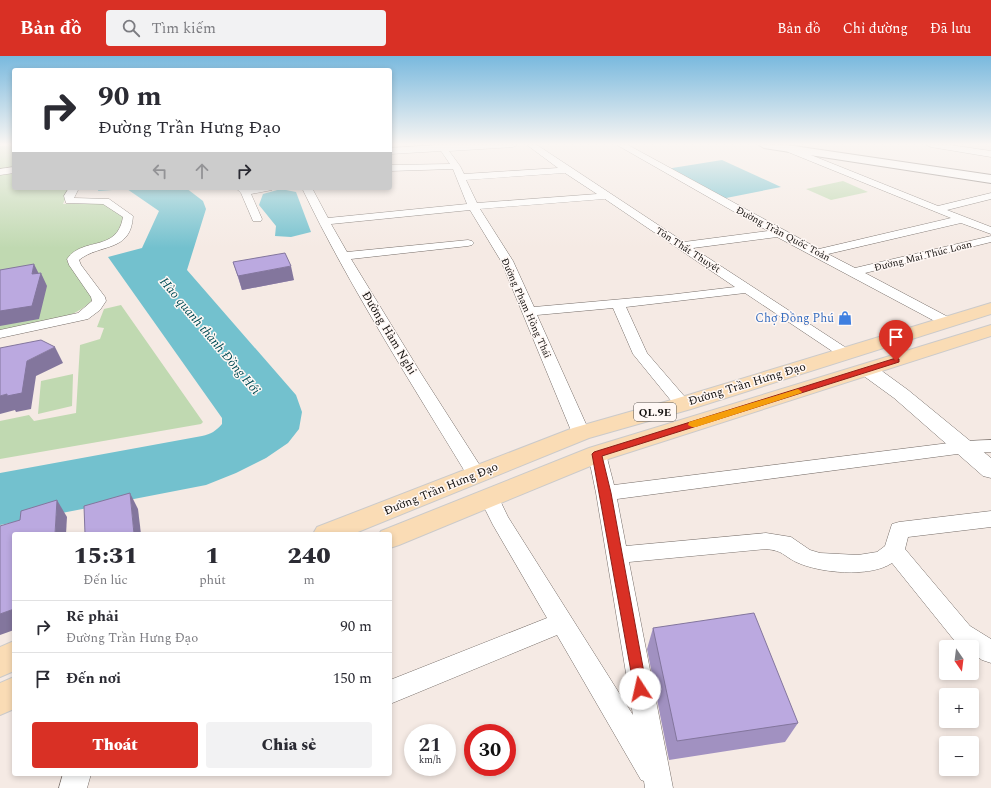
<!DOCTYPE html>
<html lang="vi">
<meta charset="utf-8">
<style>
:root{--surface:#fff;--page:#f2f2f3;--text:#2b2b33;--muted:#7c7c81;--line:#e1e1e2;--accent:#d93025}
body{margin:0;font-family:Spectral,serif;background:var(--page);color:var(--text);height:100vh;display:flex;flex-direction:column;font-size:15px;white-space:nowrap}
*{box-sizing:border-box;margin:0}
p{font-size:13px;color:var(--muted)}
.icon{flex:none;width:22px;height:22px;fill:none;stroke:currentColor;stroke-width:2;stroke-linecap:round;stroke-linejoin:round}
.map{position:relative;flex:1;overflow:hidden}
.side{position:absolute;left:12px;top:476px;width:380px;height:244px;display:flex;flex-direction:column;background:var(--surface);border-radius:4px;box-shadow:0 2px 6px #0003}
.side>*{flex:none}
.top-card{position:absolute;left:12px;top:12px;width:380px;height:122px;border-radius:4px;box-shadow:0 2px 6px #0003;background:#fff;color:var(--text);overflow:hidden}
.needle{width:26px;rotate:166deg}
.controls{position:absolute;left:939px;top:584px;display:grid;gap:8px}
.controls a{display:grid;place-items:center;width:40px;height:40px;border-radius:4px;background:var(--surface);box-shadow:0 2px 6px #0003;font-size:20px}
.speed{position:absolute;left:404px;top:668px;display:flex;gap:8px;font-size:20px;font-weight:700;text-align:center}
.speed>*{display:grid;place-content:center;width:52px;height:52px;border-radius:50%;background:var(--surface);box-shadow:0 2px 6px #0003;line-height:1}
.speed small{font-size:10px;font-weight:400}
.speed .limit{border:6px solid #d22;background:#fff;color:#111}
.pin{position:absolute;display:grid;place-items:center;width:34px;height:34px;color:#fff;margin:-41px -17px;border-radius:50% 50% 50% 0;rotate:-45deg;box-shadow:0 0 4px #0007}
.pin .icon{rotate:45deg}
.me{position:absolute;width:44px;margin:-22px;rotate:350deg;stroke-linejoin:round;filter:drop-shadow(0 0 3px #0008)}
.turn{display:flex;align-items:center;gap:14px;height:84px;padding:0 20px;font-size:18px}
.turn .icon{width:52px;height:52px;stroke-width:2.5}
.turn b{display:block;font-size:28px;line-height:34px}
.lanes{display:flex;align-items:center;height:38px;padding:0 20px;background:#0003;justify-content:center;gap:20px;direction:ltr}
.lanes .off{opacity:.35}
.eta{display:flex;justify-content:space-evenly;align-items:center;height:68px;text-align:center}
.eta b{font-size:24px;font-weight:800;line-height:28px}
.cta{display:flex;gap:8px;margin-top:auto;padding:8px 20px}
.cta a{flex:1;height:46px;border-radius:4px;background:var(--accent);color:#fff;font-size:16px;font-weight:800;line-height:46px;text-align:center}
.cta a+a{background:var(--page);color:var(--text)}
ul{padding:0;list-style:none}
li{display:flex;align-items:center;gap:12px;height:52px;padding:0 20px;border-top:1px solid var(--line)}
li div{flex:1}
li b{display:block;font-size:15px}
li em{font-style:normal}
header{display:flex;align-items:center;gap:24px;box-sizing:border-box;height:56px;padding:0 20px;background:var(--accent);color:#fff}
header strong{font-size:19px}
nav{display:flex;gap:22px;margin-inline-start:auto;font-size:14px}
.search{width:280px;height:36px;background:var(--page);display:flex;align-items:center;gap:10px;box-sizing:border-box;padding:0 14px;border-radius:4px;color:var(--muted);font-size:15px}
.map>svg:first-child{display:block}
.green{fill:#c0d9b1}
.water{fill:#73c1ce}
.lines{fill:none;stroke-linecap:round;stroke-linejoin:round}
.minor-casing{stroke:#776e69;stroke-width:1}
.tertiary-casing{stroke:#776e69;stroke-width:1}
.secondary-casing{stroke:#776e69;stroke-width:2}
.primary-casing{stroke:#cbcaca;stroke-width:2}
.minor{fill:#fff;fill-rule:evenodd}
.tertiary{fill:#fff;fill-rule:evenodd}
.secondary{fill:#fff;fill-rule:evenodd}
.primary{fill:#fadcb5;fill-rule:evenodd}
.wall{fill:#a191c1}
.shaded-wall{fill:#83769d}
.building{fill:#bba9e0;stroke:#83769d}
.route{fill:#d93025;stroke:#8d1f18}
.slow{fill:#f59e0b}
.labels{text-anchor:middle;dominant-baseline:central;stroke-width:3;stroke-linejoin:round;paint-order:stroke}
.far-street-label{font-size:10px;fill:#13100e;stroke:#fff8f5}
.shield{fill:#fff8f5;stroke:#5a5653;stroke-width:1}
.shield-label{font-size:11px;font-weight:bold;fill:#13100e}
.shop-label{font-size:12px;fill:#366cbe;stroke:#fff8f5;text-anchor:end}
.street-label{font-size:12px;fill:#13100e;stroke:#fff8f5}
.water-label{font-size:13px;font-style:italic;fill:#004c55;stroke:#fff8f5}
</style>
<header>
<strong>Bản đồ</strong>
<div class="search"><svg class="icon" aria-label="search" viewBox="0 0 24 24"><circle cx="10" cy="10" r="6"/><path d="M15 15l6 6"/></svg>Tìm kiếm</div>
<nav><a>Bản đồ</a><a>Chỉ đường</a><a>Đã lưu</a></nav>
</header>
<div class="map">
<svg width="991" height="732" viewBox="0 0 991 732">
<rect width="100%" height="100%" fill="#f5eae4"/>
<g class="green">
<path d="M14 89V111L0 113V90Z"/>
<path d="M14 117V132H70L63 148 101 146 124 161 116 180 72 199 67 205 94 242C73 267 31 269 0 275V119Z"/>
<path d="M843 125 868 136 831 144 806 133Z"/>
<path d="M121 249 203 366 201 368 0 403V365L29 359 34 365 76 357 80 289 100 283 104 272 97 271 104 253Z"/>
<path d="M73 318 72 350 38 358 41 325Z"/>
</g>
<g class="water">
<path d="M722 104 781 131 721 143 666 113Z"/>
<path d="M99 132H186L203 145 206 153 187 214 296 339 302 356 299 373 288 387 266 402 236 417 206 429 0 469V417L202 380C211 378 216 375 222 368V362L108 201 142 192 159 155 127 133 98 135Z"/>
<path d="M281 133 296 136 311 176 291 181 275 180 276 170 259 149 263 138Z"/>
</g>
<g class="lines">
<defs>
<g id="minor">
<path d="M437 89H517L513 91 449 95 460 110 464 118 558 112 527 89H537L684 186 768 175 617 89H628L819 193 951 162 788 96 787 94 788 92 791 91 938 150 991 137V143L947 154 991 171V178L961 167 828 198 855 212 991 180V186L865 217 952 263 954 266 952 269 947 270 942 269 777 181 693 192 851 295 853 298 851 301 846 302 841 301 745 237 626 251 647 297 691 348 689 352 683 353 677 352 633 298 613 252 537 259 590 377 587 381 581 383 575 381 572 377 501 205 470 154 331 168 347 196 468 184 472 185 474 187 472 189 468 190 351 203 422 319 486 419 484 424 477 426 470 424C412 328 350 232 302 132H312L328 162 467 148 453 113 390 115V109L450 108 441 95 390 98V92ZM565 117 597 138 477 147 466 124ZM605 143 735 231 668 239 534 251 513 205 480 153Z"/>
<path d="M927 89H950L991 95V101L931 91Z"/>
<path d="M14 111V117L0 119V113Z"/>
<path d="M69 132H79L74 142 109 143 133 160C131 197 100 187 79 204L81 209 105 241 106 245 100 254 88 263 0 282V274L78 257 92 245 91 241 69 209 67 203C83 180 117 197 123 161L103 148 66 147 64 140Z"/>
<path d="M236 132H274L272 134 251 138 262 163 261 165H253L241 137Z"/>
<path d="M991 384V396L965 397 617 443 626 490 766 477 791 481 810 494 820 497 858 499 877 496 885 490 892 468 899 466 991 455V471L908 481 905 493 970 570 991 583V607L982 604 972 597V591H963L954 584 892 507C870 522 819 517 796 506 782 499 784 495 766 493L629 506 673 732H645L644 725 641 724 557 579 390 648V624L547 562 493 469 479 441 482 436 489 434 496 436 508 461 633 659 596 437 588 398 591 394 597 392 603 394 606 398 614 429 965 385Z"/>
<path d="M63 718H91L87 732H59Z"/>
</g>
<path id="tertiary" d="M868 308 875 310 908 334 991 402V422L983 420 894 342 861 318 859 314 861 310Z"/>
<path id="secondary" d="M759 89H787L991 119V127L764 92Z"/>
<g id="primary">
<path d="M991 247V258L691 353 589 382 353 478H313L317 471 573 372 675 343Z"/>
<path d="M991 269V280L605 404 399 489 390 492V478H379L381 475 589 392Z"/>
<path d="M14 585V615L0 621V591Z"/>
<path d="M14 621V653L0 659V627Z"/>
</g>
</defs>
<use href="#minor" class="minor-casing"/>
<use href="#tertiary" class="tertiary-casing"/>
<use href="#secondary" class="secondary-casing"/>
<use href="#primary" class="primary-casing"/>
<use href="#minor" class="minor"/>
<use href="#tertiary" class="tertiary"/>
<use href="#secondary" class="secondary"/>
<use href="#primary" class="primary"/>
</g>
<g class="wall">
<path d="M233 206 294 224 242 234Z"/>
<path d="M653 572 798 667 785 686 669 704 647 593Z"/>
</g>
<g class="shaded-wall">
<path d="M34 208 40 220 41 217 47 230 39 263 0 270V252L32 218Z"/>
<path d="M291 210 294 224 242 234 238 220Z"/>
<path d="M55 291 63 307 36 320 31 353 16 356 15 354 0 358V340L7 338 27 305Z"/>
<path d="M130 437 138 453 141 478H134Z"/>
<path d="M57 444 67 461 66 478H55Z"/>
<path d="M14 553V574L0 579V558Z"/>
</g>
<g class="building">
<path d="M285 197 291 210 238 220 233 206Z"/>
<path d="M34 208 32 218 41 217 32 250 0 255V214Z"/>
<path d="M41 284 55 291 27 305 22 337 7 340V338L0 340V292Z"/>
<path d="M130 437 134 478H85L84 450Z"/>
<path d="M57 444 55 478H14V553L0 558V470L20 464 21 455Z"/>
<path d="M754 557 798 667 677 685 653 572Z"/>
</g>
<linearGradient id="sky" x2="0" y2="1"><stop stop-color="#79b9de"/><stop offset="0.46" stop-color="#faf6f3"/><stop offset="1" stop-color="#faf6f3" stop-opacity="0"/></linearGradient>
<rect width="991" height="192" fill="url(#sky)"/>
<path class="route" d="M896 302 899 303V306L602 400 611 437 647 633 645 638 640 640 635 638 592 398 594 396Z"/>
<path class="slow" d="M798 333 802 336 801 337 696 371H692L688 369 689 366Z"/>
<defs>
<symbol id="shop-bare" viewBox="-9 -9 18 18"><path d="M-5-2.5h2.3a2.7 3.5 0 0 1 5.4 0H5L5.5 6h-11ZM-1.5-2.5h3a1.5 2.3 0 0 0-3 0Z" fill="#3f7fe0" stroke="#fff8f5" stroke-width="2.5" paint-order="stroke"/></symbol>
</defs>
<g fill-rule="evenodd">
<use href="#shop-bare" x="835" y="252" width="20" height="20"/>
</g>
<g class="labels">
<g class="far-street-label">
<text transform="translate(783 178) rotate(28)">Đường Trần Quốc Toản</text>
<text transform="translate(688 194) rotate(33)">Tôn Thất Thuyết</text>
<text transform="translate(923 200) rotate(-14)">Đường Mai Thúc Loan</text>
<text transform="translate(526 252) rotate(66)">Đường Phạm Hồng Thái</text>
</g>
<rect class="shield" x="634" y="347" width="42" height="18" rx="3"/>
<g class="shield-label">
<text x="655" y="356">QL.9E</text>
</g>
<g class="shop-label">
<text x="834" y="262">Chợ Đồng Phú</text>
</g>
<g class="street-label">
<text transform="translate(389 277) rotate(59)">Đường Hàm Nghi</text>
<text transform="translate(747 328) rotate(-17)">Đường Trần Hưng Đạo</text>
<text transform="translate(441 433) rotate(-22)">Đường Trần Hưng Đạo</text>
</g>
<g class="water-label">
<text transform="translate(210 280) rotate(50)">Hào quanh thành Đồng Hới</text>
</g>
</g>
</svg>
<div class="controls">
<a><svg class="needle" viewBox="-14 -14 28 28"><path d="M0-13l5 13h-10z" fill="#e53935"/><path d="M0 13l5-13h-10z" fill="#7c7c81"/></svg></a>
<a>+</a>
<a>−</a>
</div>
<div class="speed"><div>21<small>km/h</small></div><div class="limit">30</div></div>
<div class="pin" style="left:896px;top:305px;background:#d93025"><svg class="icon" aria-label="arrive" viewBox="0 0 24 24"><path d="M6 21V4h12l-3 4 3 4H6"/></svg></div>
<svg class="me" style="left:640px;top:633px" viewBox="-20 -20 40 40"><circle r="19" fill="#fff"/><path d="M0-13L10 11 0 6-10 11z" fill="#d93025"/></svg>
<div class="top-card">
<div class="turn"><svg class="icon" aria-label="right" viewBox="0 0 24 24"><path d="M7 20v-9h11M14 6l5 5-5 5"/></svg><div><b>90 m</b>Đường Trần Hưng Đạo</div></div>
<div class="lanes"><svg class="icon off" aria-label="left" viewBox="0 0 24 24"><path d="M17 20v-9H6M10 6l-5 5 5 5"/></svg><svg class="icon off" aria-label="ahead" viewBox="0 0 24 24"><path d="M12 20V5M6 11l6-6 6 6"/></svg><svg class="icon" aria-label="right" viewBox="0 0 24 24"><path d="M7 20v-9h11M14 6l5 5-5 5"/></svg></div>
</div>
<section class="side">
<div class="eta">
<div><b>15:31</b><p>Đến lúc</p></div>
<div><b>1</b><p>phút</p></div>
<div><b>240</b><p>m</p></div>
</div>
<ul>
<li><svg class="icon" aria-label="right" viewBox="0 0 24 24"><path d="M7 20v-9h11M14 6l5 5-5 5"/></svg><div><b>Rẽ phải</b><p>Đường Trần Hưng Đạo</p></div><em>90 m</em></li>
<li><svg class="icon" aria-label="arrive" viewBox="0 0 24 24"><path d="M6 21V4h12l-3 4 3 4H6"/></svg><div><b>Đến nơi</b></div><em>150 m</em></li>
</ul>
<div class="cta"><a>Thoát</a><a>Chia sẻ</a></div>
</section>
</div>
